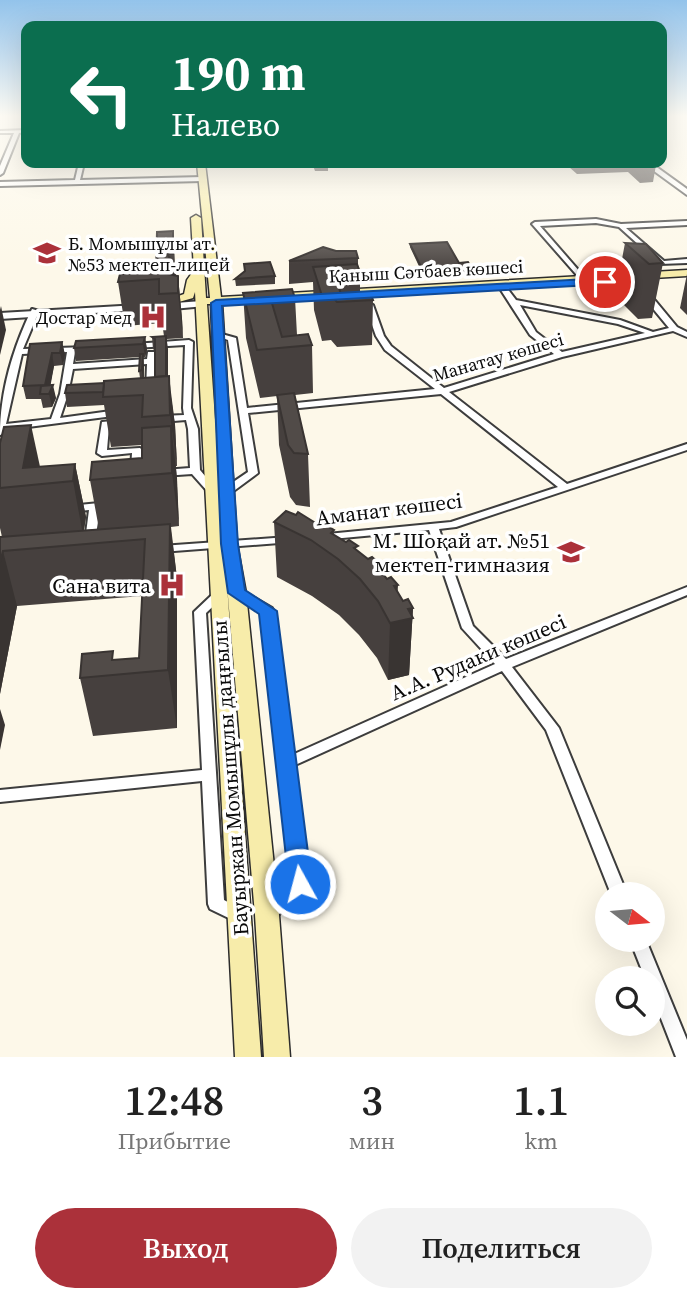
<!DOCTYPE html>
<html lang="ru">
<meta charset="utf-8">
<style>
:root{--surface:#fff;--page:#f2f2f2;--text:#222;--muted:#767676;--accent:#ab313a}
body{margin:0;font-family:"Source Serif 4",serif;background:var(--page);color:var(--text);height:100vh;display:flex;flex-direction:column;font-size:26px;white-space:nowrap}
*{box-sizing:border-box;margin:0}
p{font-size:23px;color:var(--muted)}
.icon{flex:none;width:38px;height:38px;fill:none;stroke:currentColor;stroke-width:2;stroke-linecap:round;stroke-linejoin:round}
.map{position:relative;height:1057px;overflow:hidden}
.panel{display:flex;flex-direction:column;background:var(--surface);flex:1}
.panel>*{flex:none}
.guide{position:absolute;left:21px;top:21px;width:646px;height:147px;border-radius:14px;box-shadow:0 7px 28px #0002;background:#0b6e4f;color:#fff;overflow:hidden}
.needle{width:46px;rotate:106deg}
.buttons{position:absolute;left:595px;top:882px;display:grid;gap:14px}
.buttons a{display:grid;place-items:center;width:70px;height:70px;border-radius:50%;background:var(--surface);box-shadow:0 7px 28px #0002;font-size:35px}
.pin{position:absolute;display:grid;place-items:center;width:60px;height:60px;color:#fff;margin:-30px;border:4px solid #fff;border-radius:50%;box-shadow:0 2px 7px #0007}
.me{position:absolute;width:77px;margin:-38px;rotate:353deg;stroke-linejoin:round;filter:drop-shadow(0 0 5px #0008)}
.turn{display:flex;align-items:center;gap:24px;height:147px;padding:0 35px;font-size:32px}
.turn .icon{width:91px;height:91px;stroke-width:2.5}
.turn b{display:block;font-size:49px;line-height:60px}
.eta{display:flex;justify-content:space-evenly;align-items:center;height:119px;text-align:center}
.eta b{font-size:42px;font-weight:600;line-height:49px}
.cta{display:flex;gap:14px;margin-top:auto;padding:14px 35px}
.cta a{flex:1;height:80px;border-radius:42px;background:var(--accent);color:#fff;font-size:28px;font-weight:600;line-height:80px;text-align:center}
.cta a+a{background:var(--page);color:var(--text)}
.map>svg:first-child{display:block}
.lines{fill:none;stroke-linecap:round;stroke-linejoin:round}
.minor-casing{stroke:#3d3d3d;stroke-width:4}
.tertiary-casing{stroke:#3d3d3d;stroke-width:4}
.secondary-casing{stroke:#2c2c2c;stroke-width:3}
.minor{fill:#fff;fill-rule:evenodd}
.tertiary{fill:#fff;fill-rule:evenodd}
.secondary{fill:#f7ecaa;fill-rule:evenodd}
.wall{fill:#46403e}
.shaded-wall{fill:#393432}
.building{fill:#514b48;stroke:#393432;stroke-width:2}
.route{fill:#1a73e8;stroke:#114b97;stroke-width:2}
.labels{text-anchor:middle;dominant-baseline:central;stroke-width:7;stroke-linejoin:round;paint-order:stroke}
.far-poi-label{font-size:18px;fill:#0a0a0a;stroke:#fff;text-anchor:start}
.far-street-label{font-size:18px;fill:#0a0a0a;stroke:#fff}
.street-label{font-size:21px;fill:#0a0a0a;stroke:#fff}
.poi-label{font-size:21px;fill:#0a0a0a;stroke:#fff;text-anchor:end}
</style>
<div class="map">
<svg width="687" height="1057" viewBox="0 0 687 1057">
<rect width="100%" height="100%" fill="#fdf8e9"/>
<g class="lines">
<defs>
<g id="minor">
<path d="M26 130V132L19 133 3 173 0 175V166L14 133H0V131Z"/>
<path d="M79 163H84L80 180 202 177 205 179 202 181 0 186V182L75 180Z"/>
<path d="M596 219 621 224 687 221V225L626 228 664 261 687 259V263L660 264 619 227 596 223 540 226 587 280 582 281 532 224 535 222Z"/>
<path d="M499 283H503L516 300 620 320 653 332 669 328 641 294 648 292 677 327 687 332V337L673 331 562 357 449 392 567 484 687 444V450L456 527 439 529 473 626 506 659 687 587V595L512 667 559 728 627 894H611L546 730 502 671 293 766 308 884 305 889 275 918 269 920 263 918 261 913 263 908 292 881 262 613 233 596 231 593 233 590H241L272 608 274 611 292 755 495 664 462 628 429 530 321 540 316 537 317 535 451 522 558 487 441 394 248 413 258 473 231 493H223L222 491 223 489 248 472 228 340 214 335 218 333 236 338 247 408 435 389 385 350 376 336 365 305 369 303 373 305 384 336 391 346 444 388 554 354 530 335 497 284ZM520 305 618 324 645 333 562 352 536 332Z"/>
<path d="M32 309 39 311 23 349 89 347V351L75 352 73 364 147 359 148 352H154V391L150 394 146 391 147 364 73 369 68 394 60 418 118 410 121 411V415L5 430 3 434 0 435C0 392 13 348 32 309ZM67 352 60 394 51 419 6 424 22 354Z"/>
<path d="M189 340 193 342 191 408 198 429 200 470 217 490 212 493 208 492 192 474 163 476 158 473 163 470 190 468 188 429 186 420 161 422 157 419 161 416 184 415 183 408 185 345 134 348 130 346 134 344Z"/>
<path d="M121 420 126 423 124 425 109 426 107 450 140 448 142 450 139 472 136 473 131 470 132 453 102 456 97 453 102 422Z"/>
<path d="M109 502 114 505 113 507 100 509 95 541 94 543H86L85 541 89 510 69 512 64 509 69 506Z"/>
<path d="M288 537 293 540 292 542 161 552 156 549 161 546Z"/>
<path d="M218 592 224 596 206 613 224 900 245 911 247 916 245 921 239 923 210 909 208 904 202 781 0 802V790L202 770 194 612 214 593Z"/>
<path d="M630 940H646L687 1040V1057H676L653 998V978H645Z"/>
</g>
<g id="tertiary">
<path d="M643 163H651L687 189V195Z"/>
<path d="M202 301 205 302V306L162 310 157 307 162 304Z"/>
<path d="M138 305 143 308 141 310 0 319V313Z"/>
</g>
<path id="secondary" d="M197 163H205L221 297 687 270V276L222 303 237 544 246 593 279 915 290 1057H264L255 915 227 585 261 1057H235L195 292 193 298 161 307 156 304 184 294 187 280 194 270 191 218 196 215 201 218 206 298H210ZM207 304H211L216 434Z"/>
</defs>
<use href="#minor" class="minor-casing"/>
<use href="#tertiary" class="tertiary-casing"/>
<use href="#secondary" class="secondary-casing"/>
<use href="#minor" class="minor"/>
<use href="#tertiary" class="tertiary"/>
<use href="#secondary" class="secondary"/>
</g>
<g class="wall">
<path d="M312 163H328V171H315Z"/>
<path d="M387 163H404V167L389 168Z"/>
<path d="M570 163H654L656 165 653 182 640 183 628 172 577 174 569 167Z"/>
<path d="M625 243 663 263 652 318 638 319 615 296Z"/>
<path d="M410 244 459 263 473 271V275L424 277 410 247Z"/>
<path d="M174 246 175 266 176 275 178 276 182 319 183 338 167 339 168 376 175 425 177 466H176L179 526 171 527 177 578V728L93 736 80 678 114 660 139 658 142 596 17 606 0 694 2 537 0 528V443L40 467 75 464 86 517 84 530 99 529 90 480 142 458V445L111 447 104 405 67 407 65 393 104 383 140 378 139 371 140 357 76 361 74 348 145 337 147 350 145 357H143L144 367V378L155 377V351L153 349 152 337 164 336 162 323 125 326 118 282 156 272Z"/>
<path d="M358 258V268L360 272V293L373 300 372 345 337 347 331 340 322 341 314 310 313 282 289 284V261Z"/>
<path d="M244 264 275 276V284L236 286 235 279 245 272Z"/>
<path d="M687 274V315L680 308Z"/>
<path d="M243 293 295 298 297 335 312 345 313 393 295 395 308 454 310 507 296 505 290 497 279 445 277 396 260 398 246 338Z"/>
<path d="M62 342 65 355 63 365 54 366 50 385 56 398 52 407 43 408 41 399H26L23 386Z"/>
<path d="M274 522 322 527 334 530V535L358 551 368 559 380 564 379 570 397 592 403 601 413 608 409 675 388 680 377 658 359 635 339 615 312 596 277 577Z"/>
</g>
<g class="shaded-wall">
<path d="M173 231 176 281 170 293 175 268Z"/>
<path d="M178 276 182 319 183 338 178 293Z"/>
<path d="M1 306 6 330 0 355V310Z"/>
<path d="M166 336 168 349V402L166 389Z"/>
<path d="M145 337 147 350 145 357 143 344Z"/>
<path d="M62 342 65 355 63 365 60 353Z"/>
<path d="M52 353 54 366 49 394 45 385Z"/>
<path d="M143 354 144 367 143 384 142 370Z"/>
<path d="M169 376 175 425 177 466 170 415Z"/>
<path d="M53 385 56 398 52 407 49 394Z"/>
<path d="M31 425 42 476 23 468Z"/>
<path d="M171 426 177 478 179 526 172 473Z"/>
<path d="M75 464 86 517 83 535 73 481Z"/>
<path d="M170 524 177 578V728L168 670Z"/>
<path d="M3 551 17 606 0 694V562Z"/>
<path d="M398 585 396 622 408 609 413 608 409 675 388 680 390 623 394 586Z"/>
<path d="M0 709 5 725 0 750Z"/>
</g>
<g class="building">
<path d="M641 163H654L656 165H644Z"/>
<path d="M173 231V254H167L175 266V272L173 275 156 272 157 232Z"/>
<path d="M447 242 459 263 468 262 473 271 424 273 410 244Z"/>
<path d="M625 243 646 244 663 263 649 264Z"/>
<path d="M323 247 336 251H356L358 258 289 261Z"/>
<path d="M270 262 275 276 235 279 245 271 244 264Z"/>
<path d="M357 264 360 272 334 274 341 294 370 292 373 300 337 302 331 295 322 296 313 267Z"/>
<path d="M157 272 178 276V293L159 294V279L118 282 120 274Z"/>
<path d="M292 289 295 298 271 300 282 337 308 334 312 345 257 350 243 293Z"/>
<path d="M166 336V376L155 377V339L152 337Z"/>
<path d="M145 337 143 344 74 348 76 341Z"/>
<path d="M62 342 60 353H52L45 385 23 386 30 344Z"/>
<path d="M140 354H143L142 370 139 371Z"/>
<path d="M169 376 170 415 142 417 143 395 103 397 104 381Z"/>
<path d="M104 383 103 392 65 393 67 385Z"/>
<path d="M53 385 49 394H40L41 386Z"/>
<path d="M294 393 308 454 294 453 288 445 277 395Z"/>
<path d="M31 425 23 468 75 464 73 481 0 488V443L4 427Z"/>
<path d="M171 426 172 473 90 480 92 462 142 458V428Z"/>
<path d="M286 511 296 515 298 512 322 527 325 525 334 530 331 533 346 542 349 540 358 546 354 548 368 559 372 557 380 564 376 566 387 579 391 577 398 585 394 586 403 601 408 599 413 608 408 609 413 618 390 623 378 601 360 579 338 559 311 540 274 522Z"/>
<path d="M170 524 168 670 80 678 82 654 113 651 112 660 139 658 145 539 3 551 0 562V537Z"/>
</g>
<linearGradient id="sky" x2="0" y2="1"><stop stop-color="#93c3eb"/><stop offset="0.44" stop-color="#fefcf5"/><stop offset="1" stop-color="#fefcf5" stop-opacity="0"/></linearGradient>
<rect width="687" height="264" fill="url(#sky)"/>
<path class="route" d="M605 278 611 282 609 284 222 306 238 544 245 590 277 611 312 884 309 892 300 895 292 892 289 884 259 614 228 593 221 544 211 303 216 300Z"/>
<defs>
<symbol id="school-bare" viewBox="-9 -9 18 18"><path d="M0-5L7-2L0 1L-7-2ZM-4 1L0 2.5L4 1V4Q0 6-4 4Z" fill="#ab313a" stroke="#fff" stroke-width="2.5" paint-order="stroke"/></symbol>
<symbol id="hospital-bare" viewBox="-9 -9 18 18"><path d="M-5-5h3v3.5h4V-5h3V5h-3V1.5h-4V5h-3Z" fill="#ab313a" stroke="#fff" stroke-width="2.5" paint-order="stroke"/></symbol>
</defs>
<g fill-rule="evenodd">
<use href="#school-bare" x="28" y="234" width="38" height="38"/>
<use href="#hospital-bare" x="134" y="298" width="38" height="38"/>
<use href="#school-bare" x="552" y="533" width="38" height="38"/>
<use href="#hospital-bare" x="153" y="566" width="38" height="38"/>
</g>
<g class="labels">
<g class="far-poi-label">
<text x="68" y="243">Б. Момышұлы ат.<tspan x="68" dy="21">№53 мектеп-лицей</tspan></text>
<text x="132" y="317" text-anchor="end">Достар мед</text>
</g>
<g class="far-street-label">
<text transform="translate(426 271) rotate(-3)">Қаныш Сәтбаев көшесі</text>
<text transform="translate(498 357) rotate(-16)">Манатау көшесі</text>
</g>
<g class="street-label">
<text transform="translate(389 509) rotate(-7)">Аманат көшесі</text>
<text transform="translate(478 657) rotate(-23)">А.А. Рудаки көшесі</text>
<text transform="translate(230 778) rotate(-94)">Бауыржан Момышұлы даңғылы</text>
</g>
<g class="poi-label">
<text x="550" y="540">М. Шоқай ат. №51<tspan x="550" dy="24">мектеп-гимназия</tspan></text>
<text x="151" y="585">Сана вита</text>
</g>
</g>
</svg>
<div class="buttons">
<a><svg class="needle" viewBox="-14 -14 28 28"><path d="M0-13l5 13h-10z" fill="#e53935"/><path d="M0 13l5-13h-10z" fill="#767676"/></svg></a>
<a><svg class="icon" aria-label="search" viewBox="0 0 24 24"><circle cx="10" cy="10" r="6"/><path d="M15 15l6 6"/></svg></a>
</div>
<div class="pin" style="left:605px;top:282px;background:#d93025"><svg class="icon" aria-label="arrive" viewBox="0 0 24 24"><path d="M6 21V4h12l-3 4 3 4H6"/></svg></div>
<svg class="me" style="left:300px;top:884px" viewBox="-20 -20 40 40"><circle r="17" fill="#1a73e8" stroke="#fff" stroke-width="3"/><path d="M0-11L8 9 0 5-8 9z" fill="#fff"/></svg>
<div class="guide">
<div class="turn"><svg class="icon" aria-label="left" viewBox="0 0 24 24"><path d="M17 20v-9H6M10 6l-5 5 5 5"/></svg><div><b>190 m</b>Налево</div></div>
</div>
</div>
<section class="panel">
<div class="eta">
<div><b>12:48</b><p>Прибытие</p></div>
<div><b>3</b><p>мин</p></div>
<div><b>1.1</b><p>km</p></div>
</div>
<div class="cta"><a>Выход</a><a>Поделиться</a></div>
</section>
